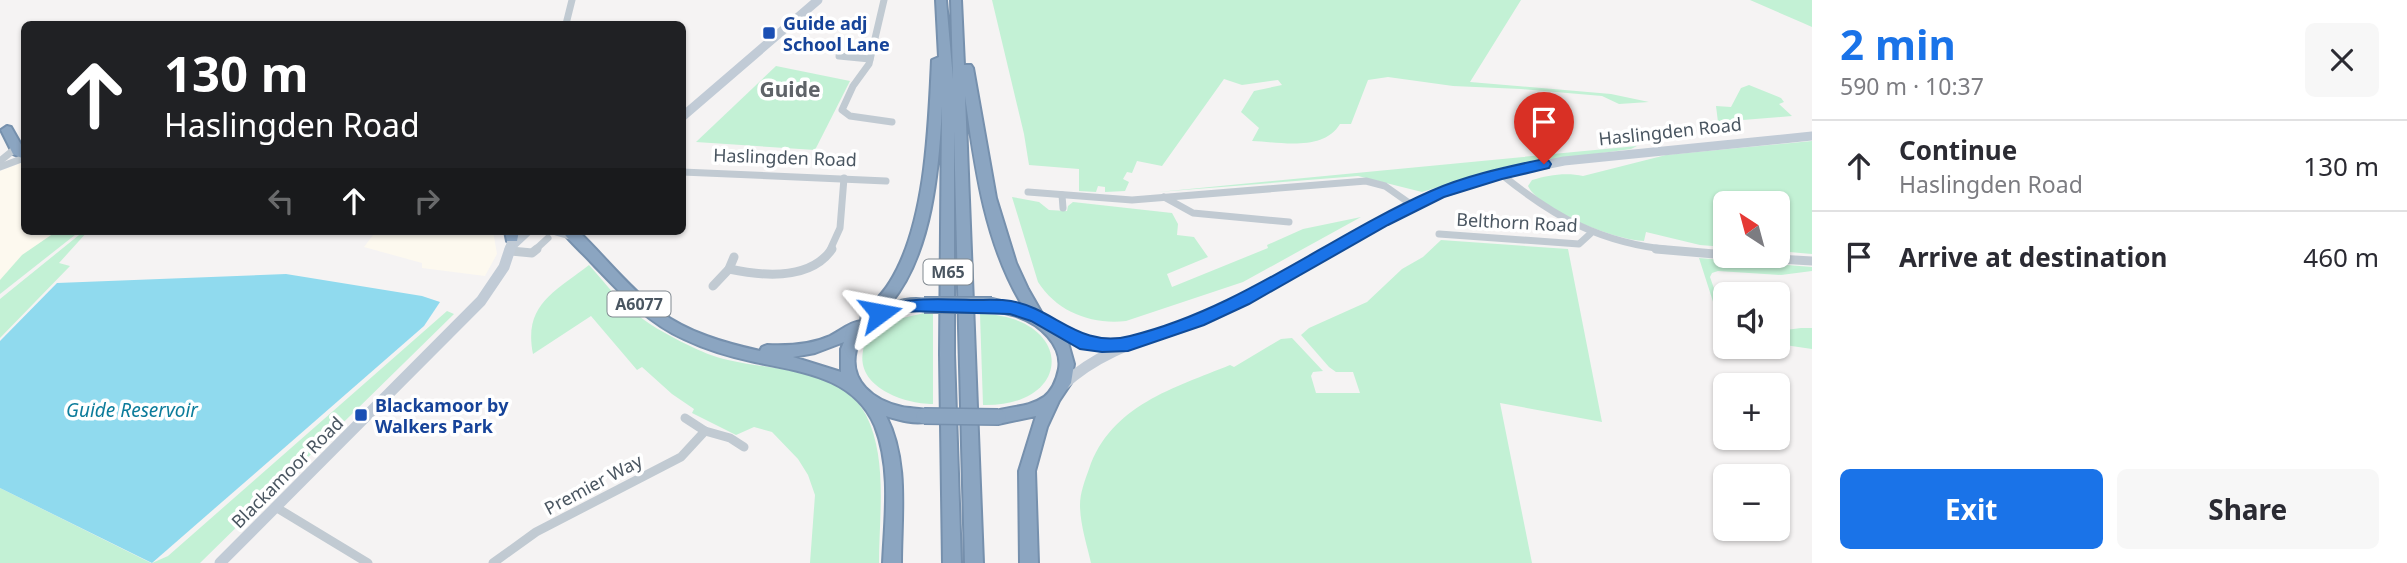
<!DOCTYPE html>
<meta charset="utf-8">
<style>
:root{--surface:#fff;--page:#f7f7f7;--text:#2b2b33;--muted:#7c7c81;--line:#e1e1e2;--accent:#1a73e8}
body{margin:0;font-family:"Noto Sans",sans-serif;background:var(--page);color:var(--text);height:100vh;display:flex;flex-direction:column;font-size:26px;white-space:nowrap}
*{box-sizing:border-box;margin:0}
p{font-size:23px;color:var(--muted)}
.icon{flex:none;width:38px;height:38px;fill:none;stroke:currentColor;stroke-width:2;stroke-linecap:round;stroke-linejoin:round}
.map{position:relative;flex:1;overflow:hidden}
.side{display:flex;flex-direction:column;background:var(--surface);width:595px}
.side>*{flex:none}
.banner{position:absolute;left:21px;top:21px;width:665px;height:214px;border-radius:10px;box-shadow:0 2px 5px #0004;background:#202124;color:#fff;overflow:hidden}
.needle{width:46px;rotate:324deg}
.controls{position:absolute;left:1713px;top:191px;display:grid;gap:14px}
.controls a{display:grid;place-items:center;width:77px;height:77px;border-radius:10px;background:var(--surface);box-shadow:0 2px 5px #0004;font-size:35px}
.pin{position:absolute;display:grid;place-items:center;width:60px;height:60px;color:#fff;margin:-72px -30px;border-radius:50% 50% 50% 0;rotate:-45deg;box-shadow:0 0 7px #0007}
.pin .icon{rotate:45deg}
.me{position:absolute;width:77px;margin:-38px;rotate:77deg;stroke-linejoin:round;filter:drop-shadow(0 0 5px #0008)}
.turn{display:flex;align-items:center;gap:24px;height:147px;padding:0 28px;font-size:32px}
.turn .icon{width:91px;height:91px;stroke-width:2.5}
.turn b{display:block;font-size:49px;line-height:60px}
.lanes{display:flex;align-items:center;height:66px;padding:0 28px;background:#0003;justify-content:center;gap:35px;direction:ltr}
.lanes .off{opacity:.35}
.round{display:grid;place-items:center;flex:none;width:74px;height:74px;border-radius:10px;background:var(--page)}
.head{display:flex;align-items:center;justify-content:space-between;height:119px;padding:0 28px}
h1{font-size:42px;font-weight:700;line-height:52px;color:var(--accent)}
.button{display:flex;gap:14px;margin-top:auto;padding:14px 28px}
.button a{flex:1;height:80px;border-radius:10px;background:var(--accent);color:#fff;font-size:28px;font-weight:700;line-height:80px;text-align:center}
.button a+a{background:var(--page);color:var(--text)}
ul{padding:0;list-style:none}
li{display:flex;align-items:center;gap:21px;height:91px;padding:0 28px;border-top:2px solid var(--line)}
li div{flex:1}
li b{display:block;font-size:26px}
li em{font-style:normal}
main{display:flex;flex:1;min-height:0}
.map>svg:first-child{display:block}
.commercial{fill:#fdf9ef}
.green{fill:#c3f1d5}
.water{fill:#90daee}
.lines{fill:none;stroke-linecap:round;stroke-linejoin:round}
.highway-casing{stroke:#7690ad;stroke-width:4}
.street-far1{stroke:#c1cad2;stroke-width:7}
.street{stroke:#c1cad2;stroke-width:9}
.secondary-far1{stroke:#c1cbd6;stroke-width:9}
.secondary{stroke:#c1cbd6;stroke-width:11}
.highway{fill:#8ba5c1;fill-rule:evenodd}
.highway-bridge-casing{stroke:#7690ad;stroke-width:18;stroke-linecap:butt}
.highway-bridge{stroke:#8ba5c1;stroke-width:15}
.route{fill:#1a73e8;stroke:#114b97;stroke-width:2}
.transit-dot{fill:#1a4fb4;stroke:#fff;stroke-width:2.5}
.labels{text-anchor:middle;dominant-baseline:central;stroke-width:7;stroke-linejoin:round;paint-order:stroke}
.shield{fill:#fff;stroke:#808990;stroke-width:2}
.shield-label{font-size:16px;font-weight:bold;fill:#4a5661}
.transit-label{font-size:18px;font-weight:bold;fill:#164399;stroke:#fff;text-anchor:start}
.street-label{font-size:18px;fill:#4a5661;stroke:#fff}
.water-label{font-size:19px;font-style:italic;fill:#0c7c9b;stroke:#fff}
.quarter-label{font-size:21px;font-weight:bold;fill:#5f6368;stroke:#fff}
</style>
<main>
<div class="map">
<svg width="1812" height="563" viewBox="0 0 1812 563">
<rect width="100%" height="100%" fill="#f5f3f3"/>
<g class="commercial">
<path d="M24 162V231H76L0 292V171Z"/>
<path d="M376 231H493L497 254 485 276 422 268V263L364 247Z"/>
</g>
<g class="green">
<path d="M992 0H1521L1470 82 1611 94 1649 102 1619 104 1602 96 1521 89 1453 86 1388 77 1368 80 1351 124H1340C1323 152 1280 142 1252 141L1259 128 1241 112 1254 91 1282 85 1278 80 1242 85 1224 79 1162 166 1137 161 1132 173 1127 172 1123 179 1129 182 1125 191 1105 192V187L1098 186 1096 192 1079 191V169L1029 165 1024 134Z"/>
<path d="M1750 0H1812V27L1803 23Z"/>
<path d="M776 66 850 81 815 150 696 142Z"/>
<path d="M1749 85 1781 98 1784 102 1779 104 1792 116 1718 122 1716 106 1731 107 1741 88Z"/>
<path d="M1812 141V254L1778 251V203H1726L1725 247 1700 245 1646 232 1644 241C1616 240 1541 212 1528 186L1532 180C1547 175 1567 172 1583 176L1666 155Z"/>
<path d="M1637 146 1631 149 1507 166 1422 192 1358 176 1158 192Z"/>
<path d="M1012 197 1039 202 1049 210 1067 211 1068 206 1073 202 1172 213 1178 224 1177 235 1194 237 1208 257 1167 274 1172 287 1268 248 1267 245 1303 229 1361 217 1243 282 1126 321C1092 325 1057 312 1038 282Z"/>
<path d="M57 231H80L0 294V280L22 255Z"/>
<path d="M84 231H88L59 263 70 266 0 338V299Z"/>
<path d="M1441 240 1568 249 1602 422 1500 403 1532 563H1091C1087 545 1080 524 1080 505 1080 493 1085 480 1089 469 1111 405 1174 388 1230 365L1234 367 1281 339 1292 338 1323 371 1313 372 1311 376 1316 393H1360L1353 372H1336L1329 367 1301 335 1309 328 1367 302 1402 269 1423 257Z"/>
<path d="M1699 258 1812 267V271L1781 275 1718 271 1712 273 1710 277 1725 320V339Z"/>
<path d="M589 265C602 279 614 296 629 308 646 323 667 335 688 345 700 351 714 357 728 360 773 371 841 367 866 415 888 459 879 516 879 563H810L815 495 808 475 798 459 772 432 754 427 736 435 692 413 694 409 672 394 642 367 637 370 591 316 533 354C523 304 555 292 589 265Z"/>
<path d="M447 311 454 314 200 563H152L168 556Z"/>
<path d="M924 313H933V404C904 404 856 387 863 351 864 342 869 333 877 328 890 319 909 317 924 313Z"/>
<path d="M980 314C1074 315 1076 407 983 405Z"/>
<path d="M1801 328H1812V349L1778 344V331Z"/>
<path d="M0 488 151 563H0Z"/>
</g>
<path class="water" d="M286 274 422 296 440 302 424 326 152 563 0 488V341L57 283Z"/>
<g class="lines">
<defs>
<g id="highway">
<path d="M936 0H946L953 79 951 0H961L964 65H971L973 68 996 198 1016 263 1028 289 1044 317 1052 322 1067 339 1074 364 1071 383 1059 401 1047 427 1035 471 1038 563H1020L1019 471 1036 416 998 424 993 422 990 417 993 412C1010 406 1028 408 1044 397 1053 390 1057 379 1059 369 1063 345 1039 324 1019 317 1008 313 997 312 987 309L985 305 987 301 992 299 1023 306C985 244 975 167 965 96L983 563H965L954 131V354L961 563H943L940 354 942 106C939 168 932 254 890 304 902 300 917 297 929 301L931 305 929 309 900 312 865 324C864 333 858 341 856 350 848 381 874 401 902 407 911 409 921 408 929 411L932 416 929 421C915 425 899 420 886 416 909 461 901 514 901 563H883C885 518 892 469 875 426 854 377 802 372 755 362 731 357 707 350 684 339 646 322 620 292 591 262 582 252 570 242 562 231H578C605 257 629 288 659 311 689 333 724 343 760 351L762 347 767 345C789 346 810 345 830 336 840 331 850 322 861 321L862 315C872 304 883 294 890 282 926 225 929 126 932 60L939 57ZM844 342 841 349V372L793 357 815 353Z"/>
<path d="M7 126 11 127 24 150V159L13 154 1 130Z"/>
<path d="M505 231H519L517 241H507Z"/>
</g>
</defs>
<use href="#highway" class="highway-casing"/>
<g class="street-far1">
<path d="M884 0 869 64 853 86 842 110 850 116 892 122"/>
<path d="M566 24 572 0"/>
<path d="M839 56 870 59"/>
<path d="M0 161 16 148"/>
<path d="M0 167 24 158"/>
<path d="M682 172 886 181"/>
<path d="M1501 174C1555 218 1601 243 1671 250"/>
<path d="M1028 192 1132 200 1366 181 1385 186 1412 205"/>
<path d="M1062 195 1063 208"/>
<path d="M1164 197 1193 213 1289 222"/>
<path d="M1439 234 1579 244 1590 234"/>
<path d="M535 250 548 238"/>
<path d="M830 250 840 228 844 178"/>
</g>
<g class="street">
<path d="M1656 249 1726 255"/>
<path d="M511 251 532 253 537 249"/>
<path d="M1726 256 1812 261"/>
<path d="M729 269C762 276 810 281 832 249"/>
<path d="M713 286 729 269 734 257"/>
<path d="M685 418 705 431 730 438 744 447"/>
<path d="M277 508 368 563"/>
<path d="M493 563 536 532 681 457 705 431"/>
</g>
<g class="secondary-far1">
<path d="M682 117 818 0"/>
<path d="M556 231 577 237"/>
<path d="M512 246 528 231"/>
<path d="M509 250 515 231"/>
<path d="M1331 250 1429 198 1505 173 1564 161 1812 136"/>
</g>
<g class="secondary">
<path d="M1051 327 1080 342 1118 345"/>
<path d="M1063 385C1107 344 1163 335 1216 312 1257 295 1296 271 1334 249"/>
<path d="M220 563 481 301 504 267 510 249"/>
</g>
<use href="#highway" class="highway"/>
<defs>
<g id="highway-bridge">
<path d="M924 305H992"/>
<path d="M924 416 998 417"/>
</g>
</defs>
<use href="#highway-bridge" class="highway-bridge-casing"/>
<use href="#highway-bridge" class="highway-bridge"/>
</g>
<path class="route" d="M1544 159 1549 161 1551 164 1549 168 1502 179 1444 197 1388 225 1249 304 1204 325 1128 351 1102 352 1080 349 1031 321 1010 314 908 311 880 319 874 317 872 313 874 308C907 297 939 299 974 300 986 300 999 299 1011 301 1056 309 1079 349 1130 336 1240 309 1329 236 1431 191 1467 175 1507 167 1544 159Z"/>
<g class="transit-dot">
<rect x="762" y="26" width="14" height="14" rx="3.5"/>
<rect x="354" y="408" width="14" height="14" rx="3.5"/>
</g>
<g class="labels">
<g class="shield">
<rect x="923.5" y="259.5" width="49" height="25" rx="5"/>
<rect x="607.5" y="291.5" width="63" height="25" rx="5"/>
</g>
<g class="shield-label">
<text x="948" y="272">M65</text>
<text x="639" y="304">A6077</text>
</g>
<g class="transit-label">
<text x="783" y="23">Guide adj<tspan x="783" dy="21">School Lane</tspan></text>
<text x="375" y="405">Blackamoor by<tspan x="375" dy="21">Walkers Park</tspan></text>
</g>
<g class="street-label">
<text transform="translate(1670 131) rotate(-6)">Haslingden Road</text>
<text transform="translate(785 157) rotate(2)">Haslingden Road</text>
<text transform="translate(1517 222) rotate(3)">Belthorn Road</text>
<text transform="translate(287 472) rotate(-45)">Blackamoor Road</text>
<text transform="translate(593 484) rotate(-28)">Premier Way</text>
</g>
<g class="water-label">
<text x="132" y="410">Guide Reservoir</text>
</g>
<g class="quarter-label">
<text x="790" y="89">Guide</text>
</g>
</g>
</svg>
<div class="controls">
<a><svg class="needle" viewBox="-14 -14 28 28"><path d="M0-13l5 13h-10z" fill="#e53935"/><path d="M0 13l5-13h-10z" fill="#7c7c81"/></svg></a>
<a><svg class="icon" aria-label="sound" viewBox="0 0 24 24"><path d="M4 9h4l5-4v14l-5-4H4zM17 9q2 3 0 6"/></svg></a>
<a>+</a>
<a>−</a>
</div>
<div class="pin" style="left:1544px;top:164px;background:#d93025"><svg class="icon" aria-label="arrive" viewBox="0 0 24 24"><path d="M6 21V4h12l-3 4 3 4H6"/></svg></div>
<svg class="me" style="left:880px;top:313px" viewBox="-20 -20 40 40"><path d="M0-17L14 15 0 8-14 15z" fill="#1a73e8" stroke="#fff" stroke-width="4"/></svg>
<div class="banner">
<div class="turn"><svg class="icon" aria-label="ahead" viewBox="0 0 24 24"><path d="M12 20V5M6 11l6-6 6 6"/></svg><div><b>130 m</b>Haslingden Road</div></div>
<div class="lanes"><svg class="icon off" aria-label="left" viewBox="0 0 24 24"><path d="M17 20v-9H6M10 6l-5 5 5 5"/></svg><svg class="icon" aria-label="ahead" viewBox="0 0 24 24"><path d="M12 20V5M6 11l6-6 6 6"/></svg><svg class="icon off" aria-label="right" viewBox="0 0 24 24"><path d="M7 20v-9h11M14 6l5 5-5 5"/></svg></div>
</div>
</div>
<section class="side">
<div class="head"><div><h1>2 min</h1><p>590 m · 10:37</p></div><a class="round"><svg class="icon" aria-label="close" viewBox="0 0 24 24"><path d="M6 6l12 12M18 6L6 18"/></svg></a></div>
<ul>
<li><svg class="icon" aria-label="ahead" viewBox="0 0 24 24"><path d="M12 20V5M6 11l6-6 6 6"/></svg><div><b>Continue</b><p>Haslingden Road</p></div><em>130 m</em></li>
<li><svg class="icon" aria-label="arrive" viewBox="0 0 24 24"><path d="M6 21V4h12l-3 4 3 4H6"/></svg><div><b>Arrive at destination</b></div><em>460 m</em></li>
</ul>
<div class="button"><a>Exit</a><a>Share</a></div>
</section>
</main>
